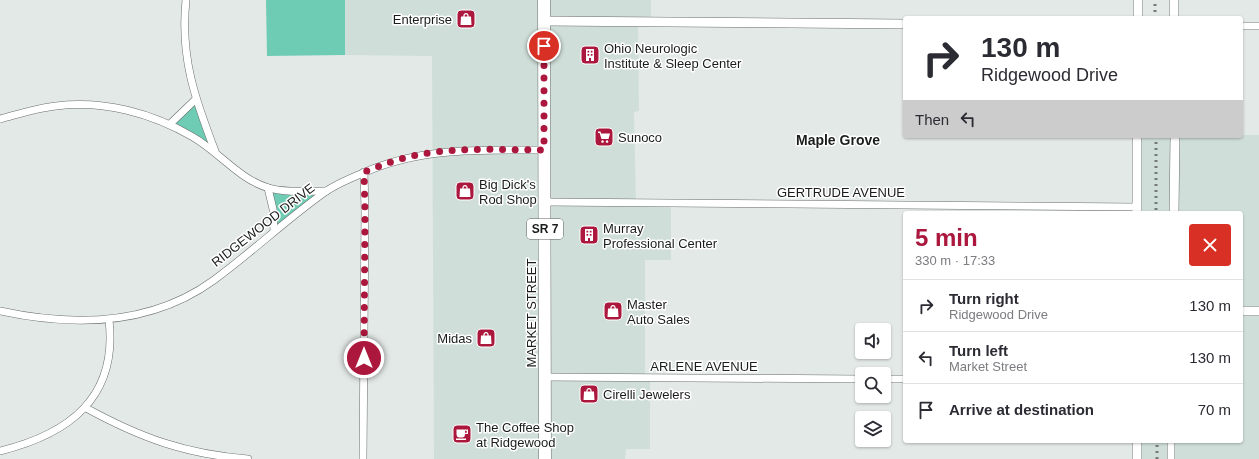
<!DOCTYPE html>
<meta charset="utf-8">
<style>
:root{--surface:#fff;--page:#f2f2f3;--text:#2b2b33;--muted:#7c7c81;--line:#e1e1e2;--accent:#ac173d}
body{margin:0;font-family:Helvetica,sans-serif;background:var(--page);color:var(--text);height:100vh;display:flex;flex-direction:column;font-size:15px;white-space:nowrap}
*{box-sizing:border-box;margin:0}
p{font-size:13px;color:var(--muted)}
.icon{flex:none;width:22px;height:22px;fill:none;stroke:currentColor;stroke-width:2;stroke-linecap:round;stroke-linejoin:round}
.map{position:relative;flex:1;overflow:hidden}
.panel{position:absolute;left:903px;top:211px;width:340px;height:232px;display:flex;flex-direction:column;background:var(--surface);border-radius:4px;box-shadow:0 1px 3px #0004}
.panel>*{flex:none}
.guide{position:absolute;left:903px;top:16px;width:340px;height:122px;border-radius:4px;box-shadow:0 1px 3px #0004;background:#fff;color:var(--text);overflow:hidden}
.fabs{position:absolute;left:855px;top:323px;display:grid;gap:8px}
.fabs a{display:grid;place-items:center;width:36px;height:36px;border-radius:4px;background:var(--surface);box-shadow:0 1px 3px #0004;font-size:20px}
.pin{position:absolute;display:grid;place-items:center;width:34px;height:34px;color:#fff;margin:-17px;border:2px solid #fff;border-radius:50%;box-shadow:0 1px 4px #0007}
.me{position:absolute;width:44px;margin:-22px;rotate:0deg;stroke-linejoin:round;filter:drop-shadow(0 0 3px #0008)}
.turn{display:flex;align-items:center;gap:14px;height:84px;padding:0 12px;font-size:18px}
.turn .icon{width:52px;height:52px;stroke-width:2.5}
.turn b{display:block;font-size:28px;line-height:34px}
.then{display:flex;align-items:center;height:38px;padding:0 12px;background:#0003;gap:8px;font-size:15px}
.round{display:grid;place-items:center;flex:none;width:42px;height:42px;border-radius:4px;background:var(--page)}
.head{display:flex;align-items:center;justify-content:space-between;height:68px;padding:0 12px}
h1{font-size:24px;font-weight:700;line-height:30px;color:var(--accent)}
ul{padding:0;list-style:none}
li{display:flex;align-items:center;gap:12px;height:52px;padding:0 12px;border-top:1px solid var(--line)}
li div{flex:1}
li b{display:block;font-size:15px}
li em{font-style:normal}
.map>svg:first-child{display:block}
.built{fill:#cfded9}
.green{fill:#6fccb4}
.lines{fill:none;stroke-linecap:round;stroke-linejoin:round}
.minor-casing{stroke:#686d6b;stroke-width:8}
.tertiary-casing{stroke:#686d6b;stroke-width:10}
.primary-casing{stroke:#686d6b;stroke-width:13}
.minor{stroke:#fff;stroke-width:7}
.tertiary{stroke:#fff;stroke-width:9}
.primary{stroke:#fff;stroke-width:12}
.rail{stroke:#757977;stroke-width:3;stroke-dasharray:2 4;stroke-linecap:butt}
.route{stroke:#ac173d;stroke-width:7;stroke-dasharray:0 12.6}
.labels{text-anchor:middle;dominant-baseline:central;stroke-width:3;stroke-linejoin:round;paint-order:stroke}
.shield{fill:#fff;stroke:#5f605f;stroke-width:1}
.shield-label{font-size:12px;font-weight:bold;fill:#1a1c1b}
.poi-label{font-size:13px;fill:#1a1c1b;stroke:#fff;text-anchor:start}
.street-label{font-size:13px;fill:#1a1c1b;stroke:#fff}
.neighbourhood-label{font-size:14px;font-weight:bold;fill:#1a1c1b;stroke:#fff}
</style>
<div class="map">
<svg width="1259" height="459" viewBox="0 0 1259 459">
<rect width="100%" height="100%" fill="#e3e9e7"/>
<g class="built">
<path d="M345 0H651V22H638L639 111 634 112 636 203H671V260H645V377H650V449H626L625 459H434L432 56 345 55Z"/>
<path d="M1259 135V459H1137V441H1241V213H1137V136Z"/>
</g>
<g class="green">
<path d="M266 0H345V55L267 56Z"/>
<path d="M195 100 215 151 170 124Z"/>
<path d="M268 188 326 191 274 231Z"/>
</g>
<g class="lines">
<defs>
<g id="minor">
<path d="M186 0C180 57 195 99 215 151"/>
<path d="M1241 26H1259"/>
<path d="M0 119C19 114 37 108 56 106 104 100 152 113 193 137 219 152 240 180 269 188 287 193 307 191 326 191"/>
<path d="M170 124 195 100"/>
<path d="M268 188 273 209 274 231"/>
<path d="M545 202 1137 207"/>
<path d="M0 311C74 327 151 326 214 280 252 252 287 219 325 192 336 184 351 178 363 173 421 147 483 150 544 150"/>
<path d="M545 377 862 379"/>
<path d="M884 379H905"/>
<path d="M86 408C141 438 185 454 248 459"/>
<path d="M0 451C69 434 118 398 109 320"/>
<path d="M363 459 365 211 364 172"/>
<path d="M1171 459V441"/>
</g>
<g id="tertiary">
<path d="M1138 0V18"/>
<path d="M1174 18V0"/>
<path d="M544 21 905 24"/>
<path d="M1137 213V136"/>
<path d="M1174 213 1175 136"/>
<path d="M1241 311H1259"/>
<path d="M1137 459V441"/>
</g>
<path id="primary" d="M544 0 545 459"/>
</defs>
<use href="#minor" class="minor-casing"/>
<use href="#tertiary" class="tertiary-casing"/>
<use href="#primary" class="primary-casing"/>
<use href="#minor" class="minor"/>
<use href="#tertiary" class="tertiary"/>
<use href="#primary" class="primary"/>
<g class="rail">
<path d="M1155 18V0"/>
<path d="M1156 136V213"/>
<path d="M1157 459V441"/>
</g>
</g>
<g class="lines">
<path class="route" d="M364 358 365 211 364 172C377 167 390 162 404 158 449 146 498 150 544 150V46"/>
</g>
<defs>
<symbol id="shop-square" viewBox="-11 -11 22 22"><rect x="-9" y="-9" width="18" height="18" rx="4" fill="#ac173d" stroke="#fff"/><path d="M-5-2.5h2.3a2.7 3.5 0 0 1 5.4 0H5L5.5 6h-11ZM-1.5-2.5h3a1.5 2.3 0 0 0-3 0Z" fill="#fff"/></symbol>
<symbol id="building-square" viewBox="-11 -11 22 22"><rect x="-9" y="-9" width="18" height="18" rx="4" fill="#ac173d" stroke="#fff"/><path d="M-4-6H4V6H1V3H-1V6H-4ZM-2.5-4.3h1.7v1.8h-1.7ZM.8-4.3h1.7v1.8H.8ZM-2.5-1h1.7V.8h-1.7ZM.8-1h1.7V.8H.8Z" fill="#fff"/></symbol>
<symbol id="supermarket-square" viewBox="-11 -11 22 22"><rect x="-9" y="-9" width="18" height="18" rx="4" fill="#ac173d" stroke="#fff"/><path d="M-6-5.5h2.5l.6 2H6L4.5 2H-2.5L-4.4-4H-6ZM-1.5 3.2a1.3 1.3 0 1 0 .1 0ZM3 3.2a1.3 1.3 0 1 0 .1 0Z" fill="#fff"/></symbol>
<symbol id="cafe-square" viewBox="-11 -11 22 22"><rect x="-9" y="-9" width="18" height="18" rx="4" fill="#ac173d" stroke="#fff"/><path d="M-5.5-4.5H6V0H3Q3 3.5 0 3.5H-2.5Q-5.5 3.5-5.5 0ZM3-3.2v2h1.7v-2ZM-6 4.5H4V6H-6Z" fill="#fff"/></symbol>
</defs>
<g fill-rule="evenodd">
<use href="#shop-square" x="455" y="8" width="22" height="22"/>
<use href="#building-square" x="579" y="44" width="22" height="22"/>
<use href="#supermarket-square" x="593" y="126" width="22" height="22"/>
<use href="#shop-square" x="454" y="180" width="22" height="22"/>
<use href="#building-square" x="578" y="224" width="22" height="22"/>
<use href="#shop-square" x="602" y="300" width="22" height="22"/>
<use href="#shop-square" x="475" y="327" width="22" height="22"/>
<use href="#shop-square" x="578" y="383" width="22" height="22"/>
<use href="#cafe-square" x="451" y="423" width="22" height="22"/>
</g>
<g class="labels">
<rect class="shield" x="527" y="219" width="36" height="20" rx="3"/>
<g class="shield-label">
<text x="545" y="229">SR 7</text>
</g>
<g class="poi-label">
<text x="452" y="19" text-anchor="end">Enterprise</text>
<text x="604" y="48">Ohio Neurologic<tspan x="604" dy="15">Institute &amp; Sleep Center</tspan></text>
<text x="618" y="137">Sunoco</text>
<text x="479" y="184">Big Dick's<tspan x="479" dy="15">Rod Shop</tspan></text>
<text x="603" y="228">Murray<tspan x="603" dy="15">Professional Center</tspan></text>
<text x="627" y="304">Master<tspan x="627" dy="15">Auto Sales</tspan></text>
<text x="472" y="338" text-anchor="end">Midas</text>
<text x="603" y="394">Cirelli Jewelers</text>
<text x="476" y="427">The Coffee Shop<tspan x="476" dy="15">at Ridgewood</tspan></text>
</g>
<g class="street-label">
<text x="841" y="192">GERTRUDE AVENUE</text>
<text transform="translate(263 225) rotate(-38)">RIDGEWOOD DRIVE</text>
<text transform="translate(531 313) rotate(-90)">MARKET STREET</text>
<text x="704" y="366">ARLENE AVENUE</text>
</g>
<g class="neighbourhood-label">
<text x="838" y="140">Maple Grove</text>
</g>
</g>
</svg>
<div class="fabs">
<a><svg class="icon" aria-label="sound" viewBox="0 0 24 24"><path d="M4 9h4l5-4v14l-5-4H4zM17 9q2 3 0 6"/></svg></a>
<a><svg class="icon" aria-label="search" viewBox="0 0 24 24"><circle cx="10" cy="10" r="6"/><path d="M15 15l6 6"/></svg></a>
<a><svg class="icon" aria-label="layers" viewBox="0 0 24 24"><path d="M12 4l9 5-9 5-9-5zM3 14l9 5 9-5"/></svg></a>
</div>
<div class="pin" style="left:544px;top:46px;background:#d93025"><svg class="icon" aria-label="arrive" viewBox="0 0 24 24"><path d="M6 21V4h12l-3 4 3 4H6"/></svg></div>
<svg class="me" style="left:364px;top:358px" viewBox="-20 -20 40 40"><circle r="17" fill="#ac173d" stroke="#fff" stroke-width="3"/><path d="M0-11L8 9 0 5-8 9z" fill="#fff"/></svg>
<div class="guide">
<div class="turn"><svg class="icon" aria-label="right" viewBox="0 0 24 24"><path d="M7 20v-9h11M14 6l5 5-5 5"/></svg><div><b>130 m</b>Ridgewood Drive</div></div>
<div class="then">Then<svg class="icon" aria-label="left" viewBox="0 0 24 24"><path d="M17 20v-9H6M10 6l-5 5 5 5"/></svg></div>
</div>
<section class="panel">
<div class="head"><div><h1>5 min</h1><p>330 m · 17:33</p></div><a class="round" style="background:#d93025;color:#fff"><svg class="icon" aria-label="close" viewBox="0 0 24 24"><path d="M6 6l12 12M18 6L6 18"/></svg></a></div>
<ul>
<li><svg class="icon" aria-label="right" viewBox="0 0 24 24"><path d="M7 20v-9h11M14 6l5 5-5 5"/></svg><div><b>Turn right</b><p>Ridgewood Drive</p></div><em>130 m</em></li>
<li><svg class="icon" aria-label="left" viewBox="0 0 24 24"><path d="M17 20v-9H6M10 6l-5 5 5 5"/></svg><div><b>Turn left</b><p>Market Street</p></div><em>130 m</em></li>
<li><svg class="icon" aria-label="arrive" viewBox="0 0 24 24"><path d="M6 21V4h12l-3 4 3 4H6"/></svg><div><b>Arrive at destination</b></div><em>70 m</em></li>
</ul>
</section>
</div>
